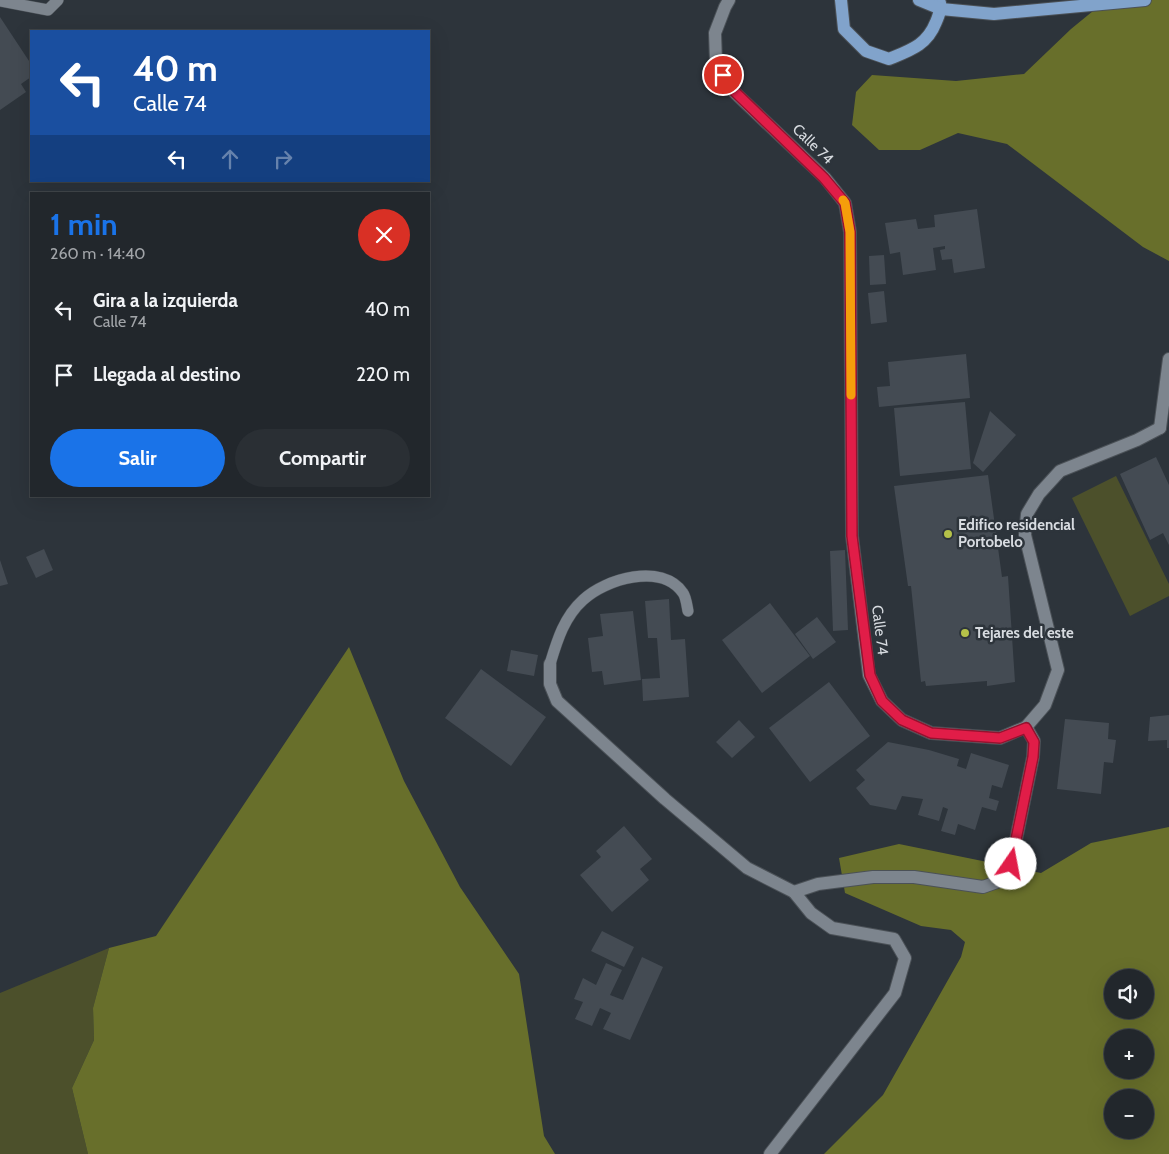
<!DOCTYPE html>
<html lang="es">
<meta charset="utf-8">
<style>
:root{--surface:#22272c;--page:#2a2f34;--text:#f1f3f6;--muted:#a2a5a9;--line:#3f4448;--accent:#1a73e8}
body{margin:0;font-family:Cabin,sans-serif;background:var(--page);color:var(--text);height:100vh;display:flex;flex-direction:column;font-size:19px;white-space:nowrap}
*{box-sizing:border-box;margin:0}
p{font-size:16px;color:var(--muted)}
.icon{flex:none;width:28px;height:28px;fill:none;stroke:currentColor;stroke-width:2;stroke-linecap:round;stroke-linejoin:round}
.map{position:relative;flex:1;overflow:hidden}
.details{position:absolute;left:30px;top:192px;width:400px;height:305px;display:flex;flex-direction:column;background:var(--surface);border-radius:0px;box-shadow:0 5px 20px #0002,0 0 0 1px var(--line)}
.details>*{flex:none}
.top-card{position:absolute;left:30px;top:30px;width:400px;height:152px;border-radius:0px;box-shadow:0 5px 20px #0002,0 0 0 1px var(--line);background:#1a4fa0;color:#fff;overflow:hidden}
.tools{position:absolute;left:1104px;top:969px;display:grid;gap:10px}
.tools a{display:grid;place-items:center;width:50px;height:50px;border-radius:50%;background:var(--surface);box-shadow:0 5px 20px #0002,0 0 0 1px var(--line);font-size:25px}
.pin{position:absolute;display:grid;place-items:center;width:42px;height:42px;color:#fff;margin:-21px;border:2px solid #fff;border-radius:50%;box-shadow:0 1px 5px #0007}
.me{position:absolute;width:55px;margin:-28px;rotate:12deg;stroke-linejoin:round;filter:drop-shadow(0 0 4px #0008)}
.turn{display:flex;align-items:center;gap:18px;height:105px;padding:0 20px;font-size:22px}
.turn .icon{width:65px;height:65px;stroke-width:2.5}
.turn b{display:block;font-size:35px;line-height:42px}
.lanes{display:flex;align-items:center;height:48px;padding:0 20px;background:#0003;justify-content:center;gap:25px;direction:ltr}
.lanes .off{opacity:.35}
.round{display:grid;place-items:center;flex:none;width:52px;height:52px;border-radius:26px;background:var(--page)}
.overview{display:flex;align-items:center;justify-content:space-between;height:85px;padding:0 20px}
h1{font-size:30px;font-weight:800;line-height:38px;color:var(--accent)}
.cta{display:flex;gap:10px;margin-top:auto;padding:10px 20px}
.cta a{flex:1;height:58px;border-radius:30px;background:var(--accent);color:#fff;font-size:20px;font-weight:800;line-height:58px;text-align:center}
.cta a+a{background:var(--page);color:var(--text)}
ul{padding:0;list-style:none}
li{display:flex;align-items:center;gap:15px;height:65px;padding:0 20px}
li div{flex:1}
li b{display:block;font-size:19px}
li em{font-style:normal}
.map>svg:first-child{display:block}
.green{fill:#4c502b}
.forest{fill:#686f2b;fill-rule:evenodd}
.building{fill:#444b53}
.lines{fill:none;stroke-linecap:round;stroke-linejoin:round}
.service-casing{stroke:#4b5157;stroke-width:12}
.minor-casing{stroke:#4b5157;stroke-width:14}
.primary-casing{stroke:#4b5157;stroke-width:14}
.service{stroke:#7d858e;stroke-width:11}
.minor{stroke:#7d858e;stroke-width:12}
.primary{stroke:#81a3cb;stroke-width:12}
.route-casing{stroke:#92132f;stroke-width:12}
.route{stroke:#e11d48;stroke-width:9}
.slow{stroke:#f59e0b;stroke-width:9}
.poi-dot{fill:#b5c249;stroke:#2d343b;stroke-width:2}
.labels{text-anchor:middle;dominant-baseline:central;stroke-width:5;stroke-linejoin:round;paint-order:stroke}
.street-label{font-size:15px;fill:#d7dbe0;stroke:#2d343b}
.poi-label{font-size:15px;font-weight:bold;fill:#d7dbe0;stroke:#2d343b;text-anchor:start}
</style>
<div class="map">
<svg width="1169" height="1154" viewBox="0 0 1169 1154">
<rect width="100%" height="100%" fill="#2d343b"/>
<g class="green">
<path d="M1116 476 1169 584V596L1130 616 1072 498Z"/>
<path d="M109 948 93 1008 94 1040 72 1088 88 1154H0V993Z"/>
</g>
<g class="forest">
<path d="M1121 0H1169V261L1143 247 1007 144 958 133 920 150H879L852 125 856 92 872 75 956 81 1024 74 1071 29 1093 11Z"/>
<path d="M349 647 404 781 460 887 519 974 544 1136 555 1154H88L72 1088 94 1040 93 1008 109 948 156 936Z"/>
<path d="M1169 827V1154H824L883 1095 961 957 965 942 951 930 921 926 845 893 839 858 899 844 1041 873 1091 843ZM1112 978H1145V1010H1112ZM1112 1038H1145V1070H1112ZM1112 1098H1145V1130H1112Z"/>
</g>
<g class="building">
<path d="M0 17 31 64V77L21 84 26 92 0 110Z"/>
<path d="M977 209 985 268 954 273 952 259 942 260 940 250 945 249V246L933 248 936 270 903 275 900 252 890 254 885 223 916 219 918 229 935 227 934 215Z"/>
<path d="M884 255 886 284 870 285 869 256Z"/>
<path d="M884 291 887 322 871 324 868 293Z"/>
<path d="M966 354 970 398 879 407 877 387 890 386 888 362Z"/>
<path d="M965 402 971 469 900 476 894 408Z"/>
<path d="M990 411 1016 435 983 472 973 463Z"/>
<path d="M1156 457 1169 485V545L1163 533 1150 540 1120 474Z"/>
<path d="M988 475 1002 577 1008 576 1015 682 987 686V681L926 686 925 681 921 682 911 586H908L894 486Z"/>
<path d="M44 549 53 570 36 578 26 557Z"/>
<path d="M845 550 848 630 833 631 830 551Z"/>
<path d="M0 560 8 584 0 586Z"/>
<path d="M669 599 671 640 685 639 689 697 643 701 642 679 660 678 657 638H648L645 601Z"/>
<path d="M770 603 810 656 762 693 722 640Z"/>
<path d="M633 611 641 680 604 685 602 671 592 672 588 638 603 636 600 614Z"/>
<path d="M817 617 836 642 813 659 795 634Z"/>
<path d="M511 650 538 655 534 676 507 671Z"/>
<path d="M481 669 546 717 511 766 445 718Z"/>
<path d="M829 682 870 736 810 782 769 728Z"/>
<path d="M1169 715V748H1167V740L1148 741 1150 717Z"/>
<path d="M1065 719 1109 723 1108 739 1116 740 1113 763 1104 762 1101 794 1057 789Z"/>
<path d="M739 720 755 737 732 758 716 742Z"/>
<path d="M888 742 929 750 959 759 957 766 966 769 971 753 1009 765 1002 788 992 785 989 798 999 801 996 811 982 807 975 830 958 824 955 835 941 831 948 809 943 807 939 821 918 815 923 799 902 796 896 810 870 805 856 788 865 780 856 770Z"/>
<path d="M624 826 652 859 640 869 649 880 612 912 580 875 601 857 596 851Z"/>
<path d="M602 931 634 947 624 967 591 951Z"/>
<path d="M642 957 663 967 630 1040 603 1029 611 1013 600 1008 592 1026 575 1019 583 1002 574 999 583 978 596 985 606 963 622 970 610 995 623 1000Z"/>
</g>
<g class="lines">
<defs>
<g id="service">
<path d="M0 1 48 10 58 0"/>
<path d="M550 664C557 641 564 617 583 600 605 579 662 562 683 593 686 597 687 606 688 611"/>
</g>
<g id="minor">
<path d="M729 0 725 7 715 33 716 62 731 89 825 178 845 203 850 232 852 536 869 675 882 701 902 720 931 733 1000 738 1026 727 1045 705 1058 670 1025 535 1027 514 1039 494 1060 471 1137 440 1160 428"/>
<path d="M1160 428 1169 359"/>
<path d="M550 664V684L557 701 665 799 747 868 794 892 818 884 873 877H914L983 887 1000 881 1011 864 1033 757 1034 741 1026 727"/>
<path d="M770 1154 895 993 905 958 894 939 832 928 811 913 794 892"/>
</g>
<g id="primary">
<path d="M841 0 844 29 866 51 889 59C911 50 927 45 936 22 939 15 941 10 940 3"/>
<path d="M919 0 941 9 994 14 1145 0"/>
</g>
</defs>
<use href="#service" class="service-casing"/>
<use href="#minor" class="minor-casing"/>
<use href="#primary" class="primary-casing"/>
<use href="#service" class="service"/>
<use href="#minor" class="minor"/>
<use href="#primary" class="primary"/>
</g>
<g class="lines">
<defs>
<path id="route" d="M723 75 731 88 824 178 845 203 850 232 852 536 870 675 882 701 902 720 931 733 1000 738 1026 728 1034 742 1033 757 1011 864"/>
</defs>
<use href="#route" class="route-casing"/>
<use href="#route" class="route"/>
<path class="slow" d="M843 200 845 203 850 232 851 395"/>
</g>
<g class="poi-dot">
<circle cx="948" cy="534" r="5"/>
<circle cx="965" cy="633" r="5"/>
</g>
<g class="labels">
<g class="street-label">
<text transform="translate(813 144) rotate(44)">Calle 74</text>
<text transform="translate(880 630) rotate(83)">Calle 74</text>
</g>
<g class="poi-label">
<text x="958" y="525">Edifico residencial<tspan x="958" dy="17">Portobelo</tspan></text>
<text x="975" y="633">Tejares del este</text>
</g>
</g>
</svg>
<div class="tools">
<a><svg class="icon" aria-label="sound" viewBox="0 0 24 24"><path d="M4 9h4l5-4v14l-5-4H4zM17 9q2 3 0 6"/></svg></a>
<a>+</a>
<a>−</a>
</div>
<div class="pin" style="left:723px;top:75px;background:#d93025"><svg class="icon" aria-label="arrive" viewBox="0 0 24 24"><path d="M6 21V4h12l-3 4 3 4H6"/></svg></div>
<svg class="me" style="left:1011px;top:864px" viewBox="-20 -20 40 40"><circle r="19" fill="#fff"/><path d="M0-13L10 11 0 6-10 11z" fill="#e11d48"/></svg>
<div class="top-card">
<div class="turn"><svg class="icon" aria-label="left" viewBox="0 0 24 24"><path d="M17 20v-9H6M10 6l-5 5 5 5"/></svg><div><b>40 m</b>Calle 74</div></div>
<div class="lanes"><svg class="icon" aria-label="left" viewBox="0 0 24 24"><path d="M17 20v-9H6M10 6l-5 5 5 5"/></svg><svg class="icon off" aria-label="ahead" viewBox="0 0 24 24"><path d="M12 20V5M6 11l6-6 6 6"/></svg><svg class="icon off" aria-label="right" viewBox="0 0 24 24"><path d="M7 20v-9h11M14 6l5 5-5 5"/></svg></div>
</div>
<section class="details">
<div class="overview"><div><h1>1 min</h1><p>260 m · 14:40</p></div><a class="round" style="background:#d93025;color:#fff"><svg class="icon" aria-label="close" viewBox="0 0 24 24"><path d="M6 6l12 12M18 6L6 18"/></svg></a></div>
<ul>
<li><svg class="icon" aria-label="left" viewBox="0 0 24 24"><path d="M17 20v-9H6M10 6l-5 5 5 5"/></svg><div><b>Gira a la izquierda</b><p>Calle 74</p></div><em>40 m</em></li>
<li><svg class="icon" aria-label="arrive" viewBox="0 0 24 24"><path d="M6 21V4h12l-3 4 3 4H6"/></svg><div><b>Llegada al destino</b></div><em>220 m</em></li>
</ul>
<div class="cta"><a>Salir</a><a>Compartir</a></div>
</section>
</div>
